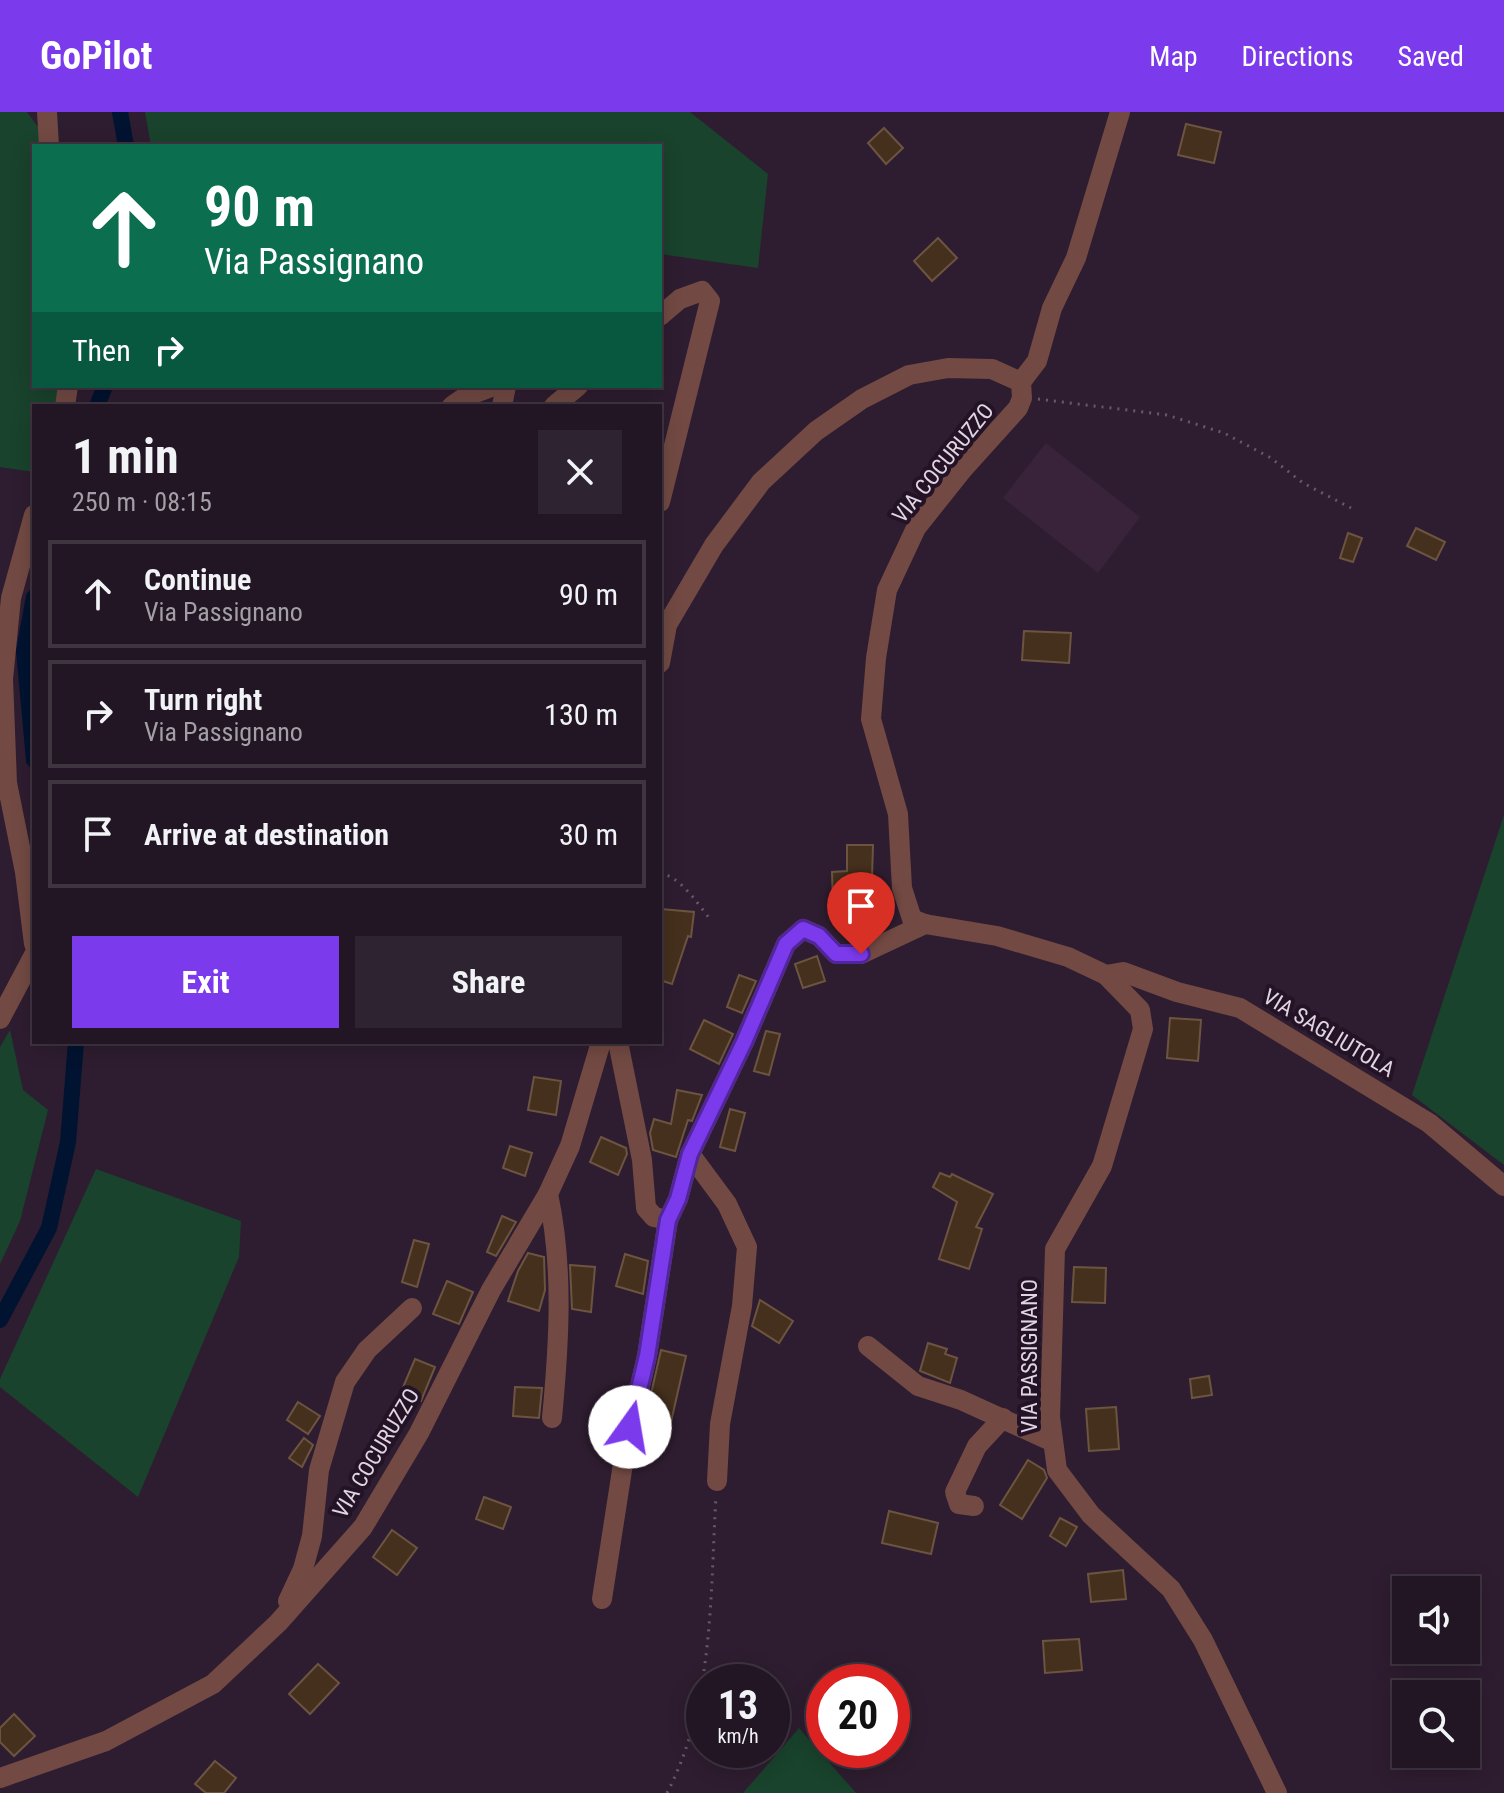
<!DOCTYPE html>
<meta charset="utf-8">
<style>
:root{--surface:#221624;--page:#2e2331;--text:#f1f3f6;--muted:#a29fa6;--line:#3f3541;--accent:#7c3aed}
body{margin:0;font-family:"Roboto Condensed",sans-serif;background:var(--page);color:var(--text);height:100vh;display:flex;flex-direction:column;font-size:30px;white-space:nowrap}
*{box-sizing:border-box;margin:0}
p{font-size:26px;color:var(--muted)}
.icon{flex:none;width:44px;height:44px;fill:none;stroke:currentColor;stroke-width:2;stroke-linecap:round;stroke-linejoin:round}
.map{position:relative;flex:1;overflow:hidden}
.sheet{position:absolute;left:32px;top:292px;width:630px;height:640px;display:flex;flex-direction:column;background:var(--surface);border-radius:0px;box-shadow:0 4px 20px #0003,0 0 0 2px var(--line)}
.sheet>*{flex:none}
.hud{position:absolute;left:32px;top:32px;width:630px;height:244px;border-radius:0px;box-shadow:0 4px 20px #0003,0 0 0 2px var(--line);background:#0b6e4f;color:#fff;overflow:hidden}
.controls{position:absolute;left:1392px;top:1464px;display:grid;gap:16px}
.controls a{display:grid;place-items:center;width:88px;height:88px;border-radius:0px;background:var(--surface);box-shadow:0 4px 20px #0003,0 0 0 2px var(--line);font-size:40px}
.speed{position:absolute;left:686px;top:1552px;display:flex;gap:16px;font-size:40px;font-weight:700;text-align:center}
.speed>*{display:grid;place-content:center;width:104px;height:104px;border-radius:50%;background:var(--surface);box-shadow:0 4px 20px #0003,0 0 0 2px var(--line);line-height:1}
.speed small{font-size:20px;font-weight:400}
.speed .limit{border:12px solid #d22;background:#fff;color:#111}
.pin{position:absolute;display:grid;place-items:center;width:68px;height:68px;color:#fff;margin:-82px -34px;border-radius:50% 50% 50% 0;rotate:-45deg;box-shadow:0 0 8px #0007}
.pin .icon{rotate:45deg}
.me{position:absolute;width:88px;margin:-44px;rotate:13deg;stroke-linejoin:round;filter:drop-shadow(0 0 6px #0008)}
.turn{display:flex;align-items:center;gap:28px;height:168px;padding:0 40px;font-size:36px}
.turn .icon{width:104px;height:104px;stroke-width:2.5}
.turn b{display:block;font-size:56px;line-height:68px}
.then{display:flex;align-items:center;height:76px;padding:0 40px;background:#0003;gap:16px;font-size:30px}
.round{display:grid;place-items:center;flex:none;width:84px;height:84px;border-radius:0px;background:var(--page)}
.head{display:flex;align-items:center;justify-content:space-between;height:136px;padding:0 40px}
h1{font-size:48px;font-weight:700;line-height:60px}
.cta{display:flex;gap:16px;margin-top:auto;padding:16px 40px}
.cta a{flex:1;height:92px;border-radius:0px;background:var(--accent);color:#fff;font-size:32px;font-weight:700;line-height:92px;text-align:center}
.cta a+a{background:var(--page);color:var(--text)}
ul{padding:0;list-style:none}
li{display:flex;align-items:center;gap:24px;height:108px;margin:0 16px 12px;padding:0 24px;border:4px solid var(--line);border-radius:0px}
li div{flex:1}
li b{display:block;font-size:30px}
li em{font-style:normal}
header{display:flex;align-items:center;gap:48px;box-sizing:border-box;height:112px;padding:0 40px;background:var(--accent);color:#fff}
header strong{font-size:38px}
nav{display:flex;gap:44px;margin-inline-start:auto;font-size:28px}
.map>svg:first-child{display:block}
.built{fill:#39233b}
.green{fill:#19432c}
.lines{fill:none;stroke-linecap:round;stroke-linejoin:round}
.canal{stroke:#001330;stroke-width:16}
.building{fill:#45301d;stroke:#6c5441;stroke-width:2}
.path{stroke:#685869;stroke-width:3;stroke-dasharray:2 6;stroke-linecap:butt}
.minor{stroke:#724a43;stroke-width:20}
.route-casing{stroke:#51269a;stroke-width:20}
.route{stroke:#7c3aed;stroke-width:14}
.labels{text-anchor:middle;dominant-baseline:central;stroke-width:8;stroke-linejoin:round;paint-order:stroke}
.street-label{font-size:22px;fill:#e1d5e2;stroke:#241326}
</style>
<header>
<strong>GoPilot</strong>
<nav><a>Map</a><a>Directions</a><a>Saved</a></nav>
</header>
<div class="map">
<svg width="1504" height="1681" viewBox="0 0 1504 1681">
<rect width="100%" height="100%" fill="#2e1d30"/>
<path class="built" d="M1046 331 1140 405 1098 461 1003 386Z"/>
<g class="green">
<path d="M0 0H27L38 15 40 34H34V274H60L54 294H34V360L0 355Z"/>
<path d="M145 0H690L768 62 758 156 660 142V34H151Z"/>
<path d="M1504 703V1053L1412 983Z"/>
<path d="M10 918 23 978 48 998 20 1109 0 1152V935Z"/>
<path d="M96 1057 241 1109 239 1145 138 1385 0 1275V1267Z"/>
<path d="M799 1616 856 1681H743Z"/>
</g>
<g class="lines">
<g class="canal">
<path d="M120 0 126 34"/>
<path d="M97 294 105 274"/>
<path d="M34 485 24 539 34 648"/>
<path d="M0 1208 49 1116 68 1030 76 930"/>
</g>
</g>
<g class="building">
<path d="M1186 12 1221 20 1214 51 1178 43Z"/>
<path d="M884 16 903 36 886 52 868 31Z"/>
<path d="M938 126 957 146 932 169 914 149Z"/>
<path d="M1416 416 1445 430 1436 448 1407 434Z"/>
<path d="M1348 421 1362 426 1353 450 1340 446Z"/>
<path d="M1024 519 1071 521 1069 551 1022 548Z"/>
<path d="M847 733H873L872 765H866V793H833L832 760 847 759Z"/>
<path d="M661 797 694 800 691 825 688 824 672 872 660 868Z"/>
<path d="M817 844 825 869 803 876 795 852Z"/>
<path d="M739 863 756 869 742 901 727 895Z"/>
<path d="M1170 906 1201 908 1198 949 1167 946Z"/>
<path d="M704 908 733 922 719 952 690 937Z"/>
<path d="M766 919 780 922 769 963 754 959Z"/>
<path d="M534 965 561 969 556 1003 528 998Z"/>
<path d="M677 978 702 983 692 1009 688 1008 676 1045 653 1038 650 1021 654 1007 671 1012Z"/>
<path d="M730 997 745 1001 735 1039 720 1035Z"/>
<path d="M601 1025 626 1036 627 1042 618 1063 590 1050Z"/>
<path d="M510 1034 532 1041 525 1064 503 1056Z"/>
<path d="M940 1061 950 1065 952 1062 993 1082 976 1115 982 1117 969 1157 939 1147 957 1090 933 1075Z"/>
<path d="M502 1104 516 1110 496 1144 487 1140Z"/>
<path d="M414 1128 429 1132 417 1175 402 1170Z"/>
<path d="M528 1141 544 1145 545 1178 539 1199 508 1189 518 1159Z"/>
<path d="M625 1142 648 1149 643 1182 616 1174Z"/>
<path d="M570 1153 595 1155 591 1200 572 1197Z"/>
<path d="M1074 1155 1106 1156 1105 1191 1072 1190Z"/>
<path d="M447 1169 473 1180 459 1212 433 1202Z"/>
<path d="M760 1188 793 1209 779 1231 752 1214Z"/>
<path d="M928 1231 947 1237 945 1242 957 1246 950 1271 920 1259Z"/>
<path d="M661 1238 686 1244 666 1332 641 1326Z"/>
<path d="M415 1247 435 1255 421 1289 401 1280Z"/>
<path d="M1209 1264 1212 1283 1192 1286 1190 1267Z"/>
<path d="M515 1275 542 1276 539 1306 513 1304Z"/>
<path d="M298 1290 320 1304 308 1322 287 1308Z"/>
<path d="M1116 1295 1119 1337 1089 1339 1086 1297Z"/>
<path d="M304 1326 313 1333 302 1355 289 1346Z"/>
<path d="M1028 1348 1044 1358 1047 1366 1022 1407 1000 1393Z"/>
<path d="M484 1385 511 1395 503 1417 476 1407Z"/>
<path d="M889 1399 938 1411 931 1442 882 1431Z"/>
<path d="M1060 1406 1077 1415 1066 1434 1050 1424Z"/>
<path d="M392 1418 417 1436 397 1463 373 1445Z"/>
<path d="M1123 1458 1126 1487 1091 1490 1088 1462Z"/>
<path d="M1079 1527 1082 1558 1045 1561 1043 1529Z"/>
<path d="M318 1552 339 1571 310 1602 289 1582Z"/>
<path d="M14 1602 35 1624 14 1644 0 1630V1616Z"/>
<path d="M215 1649 236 1666 224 1681H206L195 1672Z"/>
</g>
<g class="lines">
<g class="path">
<path d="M1038 287 1167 303 1224 321 1271 346 1303 371 1351 396"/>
<path d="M660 761C681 765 697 791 710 807"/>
<path d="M667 1681C714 1591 710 1483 716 1385"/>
</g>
<g class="minor">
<path d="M47 0 49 34"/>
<path d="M660 204 680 187 702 179 710 189 660 390"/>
<path d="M1021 270 1037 249 1052 196 1076 146 1120 0"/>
<path d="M65 294 68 274"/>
<path d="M452 294 465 285 494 274"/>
<path d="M502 294 506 274"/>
<path d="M554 294 578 274"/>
<path d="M34 403 11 486 3 567 7 671 25 760 34 832"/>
<path d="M660 551 667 513 714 433 761 370 816 319 862 287 909 263 948 256 992 257 1021 270 1022 286 1018 296 963 357 916 416 887 478 876 546 871 607 898 702 902 776 912 807 925 812 997 824 1068 845 1106 863 1140 898 1143 917 1102 1054 1055 1137 1050 1305 1057 1358 1091 1403 1171 1477 1203 1528 1277 1681"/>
<path d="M1106 863 1123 860 1177 880 1240 896 1429 1011 1504 1074"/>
<path d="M0 907 34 843"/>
<path d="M618 930 642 1048 646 1096 654 1105 668 1108 678 1087 690 1042 744 930 786 832 803 817 819 824 836 842H861L925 812"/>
<path d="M690 1042 727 1092 747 1135 742 1194 720 1312 717 1369"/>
<path d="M548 1082C564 1156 559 1232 552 1306"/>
<path d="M868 1234 918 1274 961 1288 1053 1330"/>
<path d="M974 1394 959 1392 955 1380 977 1334 1003 1306"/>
<path d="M602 1487 625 1339 647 1244 668 1108"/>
<path d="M288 1489 303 1457 312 1424 319 1358 345 1270 367 1238 412 1196"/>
<path d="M0 1666 106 1629 213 1572 278 1511 363 1415 419 1321 491 1178 548 1082 570 1034 601 930"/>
</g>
</g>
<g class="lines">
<defs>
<path id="route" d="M630 1315 647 1244 668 1108 678 1087 690 1042 744 930 786 832 803 817 819 824 836 842H861"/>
</defs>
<use href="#route" class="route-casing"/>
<use href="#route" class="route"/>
</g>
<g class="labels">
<g class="street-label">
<text transform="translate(943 351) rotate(-51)">VIA COCURUZZO</text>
<text transform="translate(1329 921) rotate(31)">VIA SAGLIUTOLA</text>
<text transform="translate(1029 1244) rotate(-90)">VIA PASSIGNANO</text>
<text transform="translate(376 1341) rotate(-59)">VIA COCURUZZO</text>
</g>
</g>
</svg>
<div class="controls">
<a><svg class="icon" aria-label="sound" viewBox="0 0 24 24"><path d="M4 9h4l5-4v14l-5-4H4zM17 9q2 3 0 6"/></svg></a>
<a><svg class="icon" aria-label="search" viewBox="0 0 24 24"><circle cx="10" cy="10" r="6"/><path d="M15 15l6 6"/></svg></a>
</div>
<div class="speed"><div>13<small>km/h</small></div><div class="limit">20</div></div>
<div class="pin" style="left:861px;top:842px;background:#d93025"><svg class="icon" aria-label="arrive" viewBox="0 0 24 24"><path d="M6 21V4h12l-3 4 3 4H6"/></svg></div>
<svg class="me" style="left:630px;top:1315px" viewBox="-20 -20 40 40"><circle r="19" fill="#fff"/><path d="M0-13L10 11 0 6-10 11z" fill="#7c3aed"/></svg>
<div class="hud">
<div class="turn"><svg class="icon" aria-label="ahead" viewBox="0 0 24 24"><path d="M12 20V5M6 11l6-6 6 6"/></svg><div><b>90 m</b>Via Passignano</div></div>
<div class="then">Then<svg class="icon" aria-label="right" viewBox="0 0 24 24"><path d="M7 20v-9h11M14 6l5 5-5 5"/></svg></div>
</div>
<section class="sheet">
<div class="head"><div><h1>1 min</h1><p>250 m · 08:15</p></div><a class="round"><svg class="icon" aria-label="close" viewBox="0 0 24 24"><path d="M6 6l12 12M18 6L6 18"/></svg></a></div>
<ul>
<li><svg class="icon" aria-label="ahead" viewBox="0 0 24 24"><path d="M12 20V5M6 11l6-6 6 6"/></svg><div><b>Continue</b><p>Via Passignano</p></div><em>90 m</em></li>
<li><svg class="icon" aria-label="right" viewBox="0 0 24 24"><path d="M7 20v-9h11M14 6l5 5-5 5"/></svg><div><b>Turn right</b><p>Via Passignano</p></div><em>130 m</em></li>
<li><svg class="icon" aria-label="arrive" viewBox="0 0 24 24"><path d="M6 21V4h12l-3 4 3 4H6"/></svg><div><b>Arrive at destination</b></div><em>30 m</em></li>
</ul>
<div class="cta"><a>Exit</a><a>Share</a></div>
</section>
</div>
